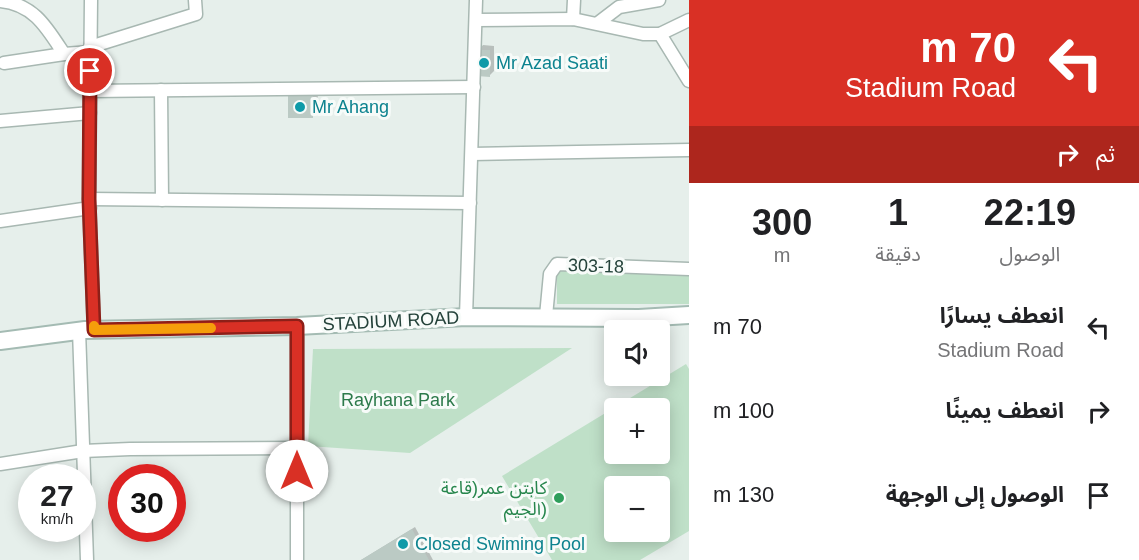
<!DOCTYPE html>
<html lang="ar">
<meta charset="utf-8">
<style>
:root{--surface:#fff;--page:#f6f6f6;--text:#202124;--muted:#757577}
body{margin:0;font-family:Arial,"Noto Sans Arabic",sans-serif;background:var(--page);color:var(--text);direction:rtl;height:100vh;display:flex;flex-direction:column;font-size:22px;white-space:nowrap}
*{box-sizing:border-box;margin:0}
p{font-size:20px;color:var(--muted)}
.icon{flex:none;width:33px;height:33px;fill:none;stroke:currentColor;stroke-width:2;stroke-linecap:round;stroke-linejoin:round}
.map{position:relative;flex:1;overflow:hidden;direction:ltr}
.side{display:flex;flex-direction:column;background:var(--surface);width:450px}
.side>*{flex:none}
.guide{background:#d93025;color:#fff;overflow:hidden}
.buttons{position:absolute;left:604px;top:320px;display:grid;gap:12px}
.buttons a{display:grid;place-items:center;width:66px;height:66px;border-radius:6px;background:var(--surface);box-shadow:0 3px 15px #0003;font-size:30px}
.speed{position:absolute;left:18px;top:464px;display:flex;gap:12px;font-size:30px;font-weight:700;text-align:center}
.speed>*{display:grid;place-content:center;width:78px;height:78px;border-radius:50%;background:var(--surface);box-shadow:0 3px 15px #0003;line-height:1}
.speed small{font-size:15px;font-weight:400}
.speed .limit{border:9px solid #d22;background:#fff;color:#111}
.pin{position:absolute;display:grid;place-items:center;width:51px;height:51px;color:#fff;margin:-26px;border:3px solid #fff;border-radius:50%;box-shadow:0 2px 6px #0007}
.me{position:absolute;width:66px;margin:-33px;rotate:0deg;stroke-linejoin:round;filter:drop-shadow(0 0 4px #0008)}
.turn{display:flex;align-items:center;gap:21px;height:126px;padding:0 24px;font-size:27px}
.turn .icon{width:78px;height:78px;stroke-width:2.5}
.turn b{display:block;font-size:42px;line-height:51px}
.then{display:flex;align-items:center;height:57px;padding:0 24px;background:#0003;gap:12px;font-size:22px}
.eta{display:flex;justify-content:space-evenly;align-items:center;height:102px;text-align:center}
.eta b{font-size:36px;font-weight:700;line-height:42px}
ul{padding:0;list-style:none}
li{display:flex;align-items:center;gap:18px;height:84px;padding:0 24px}
li div{flex:1}
li b{display:block;font-size:22px}
li em{font-style:normal}
main{display:flex;flex:1;min-height:0}
.map>svg:first-child{display:block}
.green{fill:#bfe0c8;fill-rule:evenodd}
.shadow{fill:#0003}
.building{fill:#bbcac4}
.lines{fill:none;stroke-linecap:round;stroke-linejoin:round}
.street-casing{stroke:#a8b8b2;stroke-width:15}
.secondary-casing{stroke:#a4bbb3;stroke-width:20}
.street{stroke:#fff;stroke-width:12}
.secondary{stroke:#fff;stroke-width:16}
.route-casing{stroke:#8d1f18;stroke-width:15}
.route{stroke:#d93025;stroke-width:10}
.slow{stroke:#f59e0b;stroke-width:10}
.culture-dot{fill:#0f9aa8;stroke:#f7fbf9;stroke-width:2}
.leisure-dot{fill:#2e9e5b;stroke:#f7fbf9;stroke-width:2}
.labels{text-anchor:middle;dominant-baseline:central;stroke-width:6;stroke-linejoin:round;paint-order:stroke}
.culture-label{font-size:18px;fill:#0d838f;stroke:#f7fbf9;text-anchor:start}
.street-label{font-size:18px;fill:#24423a;stroke:#f7fbf9}
.park-label{font-size:18px;fill:#2d7a4b;stroke:#f7fbf9}
.leisure-label{font-size:18px;fill:#27864d;stroke:#f7fbf9;text-anchor:end}
</style>
<main>
<section class="side">
<div class="guide">
<div class="turn"><svg class="icon" aria-label="left" viewBox="0 0 24 24"><path d="M17 20v-9H6M10 6l-5 5 5 5"/></svg><div><b>70 m</b>Stadium Road</div></div>
<div class="then">ثم<svg class="icon" aria-label="right" viewBox="0 0 24 24"><path d="M7 20v-9h11M14 6l5 5-5 5"/></svg></div>
</div>
<div class="eta">
<div><b>22:19</b><p>الوصول</p></div>
<div><b>1</b><p>دقيقة</p></div>
<div><b>300</b><p>m</p></div>
</div>
<ul>
<li><svg class="icon" aria-label="left" viewBox="0 0 24 24"><path d="M17 20v-9H6M10 6l-5 5 5 5"/></svg><div><b>انعطف يسارًا</b><p>Stadium Road</p></div><em>70 m</em></li>
<li><svg class="icon" aria-label="right" viewBox="0 0 24 24"><path d="M7 20v-9h11M14 6l5 5-5 5"/></svg><div><b>انعطف يمينًا</b></div><em>100 m</em></li>
<li><svg class="icon" aria-label="arrive" viewBox="0 0 24 24"><path d="M6 21V4h12l-3 4 3 4H6"/></svg><div><b>الوصول إلى الوجهة</b></div><em>130 m</em></li>
</ul>
</section>
<div class="map">
<svg width="689" height="560" viewBox="0 0 689 560">
<rect width="100%" height="100%" fill="#e6efeb"/>
<g class="green">
<path d="M557 268 689 272V304H557Z"/>
<path d="M572 348 410 453 308 446 313 349Z"/>
<path d="M686 364 689 369V531L640 560H552L502 476ZM615 408H660V453H615ZM615 486H660V531H615Z"/>
</g>
<g class="shadow">
<path d="M483 45 494 46V71L490 75 479 50Z"/>
<path d="M294 92H318L317 111 312 116 289 97Z"/>
<path d="M415 527 433 560H361Z"/>
</g>
<g class="building">
<path d="M477 50H490V77L477 76Z"/>
<rect x="288" y="96" width="25" height="22"/>
<path d="M412 529 429 560H361Z"/>
</g>
<g class="lines">
<defs>
<g id="street">
<path d="M91 0 89 199 94 330"/>
<path d="M0 1C34 4 47 28 64 54"/>
<path d="M573 19 574 0"/>
<path d="M476 20 573 19 643 34H660L689 20"/>
<path d="M598 23 619 7 659 0"/>
<path d="M660 34 689 81"/>
<path d="M90 47 196 14 195 0"/>
<path d="M4 63 64 54 90 52"/>
<path d="M161 90 162 200"/>
<path d="M90 91 474 87"/>
<path d="M0 121 90 113"/>
<path d="M472 154 689 150"/>
<path d="M89 199 470 203"/>
<path d="M0 221 90 208"/>
<path d="M546 316 550 274 557 264 689 269"/>
<path d="M466 317 476 0"/>
<path d="M297 326V560"/>
<path d="M79 330 87 560"/>
<path d="M0 464 83 451 130 449 297 448"/>
</g>
<path id="secondary" d="M0 341 85 330 297 326 466 317 639 318 689 315"/>
</defs>
<use href="#street" class="street-casing"/>
<use href="#secondary" class="secondary-casing"/>
<use href="#street" class="street"/>
<use href="#secondary" class="secondary"/>
</g>
<g class="lines">
<defs>
<path id="route" d="M90 71 89 199 94 330 297 326V471"/>
</defs>
<use href="#route" class="route-casing"/>
<use href="#route" class="route"/>
<path class="slow" d="M94 326V330L211 328"/>
</g>
<g class="culture-dot">
<circle cx="484" cy="63" r="6"/>
<circle cx="300" cy="107" r="6"/>
<circle cx="403" cy="544" r="6"/>
</g>
<circle class="leisure-dot" cx="559" cy="498" r="6"/>
<g class="labels">
<g class="culture-label">
<text x="496" y="63">Mr Azad Saati</text>
<text x="312" y="107">Mr Ahang</text>
<text x="415" y="544">Closed Swiming Pool</text>
</g>
<g class="street-label">
<text transform="translate(596 266) rotate(2)">303-18</text>
<text transform="translate(391 321) rotate(-3)">STADIUM ROAD</text>
</g>
<g class="park-label">
<text x="398" y="400">Rayhana Park</text>
</g>
<g class="leisure-label">
<text x="547" y="488">كابتن عمر(قاعة<tspan x="547" dy="21">الجيم)</tspan></text>
</g>
</g>
</svg>
<div class="buttons">
<a><svg class="icon" aria-label="sound" viewBox="0 0 24 24"><path d="M4 9h4l5-4v14l-5-4H4zM17 9q2 3 0 6"/></svg></a>
<a>+</a>
<a>−</a>
</div>
<div class="speed"><div>27<small>km/h</small></div><div class="limit">30</div></div>
<div class="pin" style="left:90px;top:71px;background:#d93025"><svg class="icon" aria-label="arrive" viewBox="0 0 24 24"><path d="M6 21V4h12l-3 4 3 4H6"/></svg></div>
<svg class="me" style="left:297px;top:471px" viewBox="-20 -20 40 40"><circle r="19" fill="#fff"/><path d="M0-13L10 11 0 6-10 11z" fill="#d93025"/></svg>
</div>
</main>
